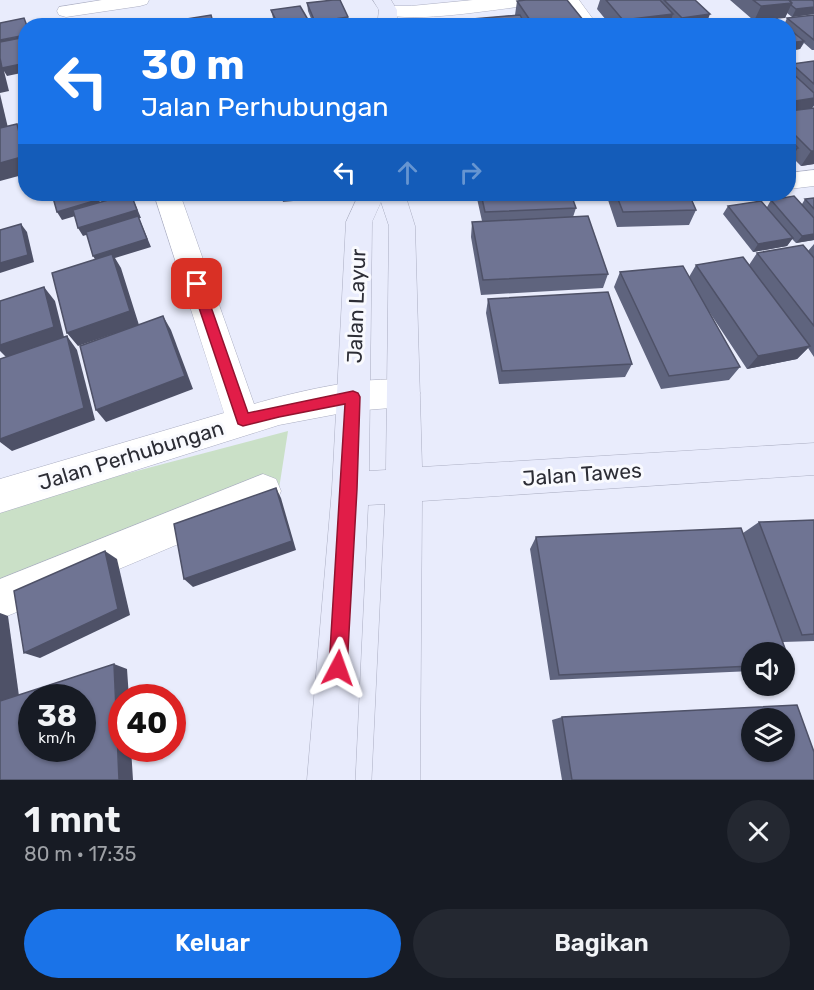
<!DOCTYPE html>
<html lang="id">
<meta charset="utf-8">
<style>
:root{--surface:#171b24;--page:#242831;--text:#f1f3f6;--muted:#9ea1a6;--accent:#1a73e8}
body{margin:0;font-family:Rubik,sans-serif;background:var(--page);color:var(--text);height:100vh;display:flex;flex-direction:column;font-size:22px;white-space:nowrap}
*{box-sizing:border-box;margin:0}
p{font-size:20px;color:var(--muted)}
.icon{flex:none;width:33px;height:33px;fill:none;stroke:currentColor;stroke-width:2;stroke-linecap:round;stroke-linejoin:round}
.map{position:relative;height:780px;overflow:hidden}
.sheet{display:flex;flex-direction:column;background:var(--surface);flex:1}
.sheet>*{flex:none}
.hud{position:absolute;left:18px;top:18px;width:778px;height:183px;border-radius:24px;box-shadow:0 2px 4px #0004;background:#1a73e8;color:#fff;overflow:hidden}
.tools{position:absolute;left:741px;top:642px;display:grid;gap:12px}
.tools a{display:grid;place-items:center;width:54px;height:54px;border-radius:50%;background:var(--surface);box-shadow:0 2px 4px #0004;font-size:30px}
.speed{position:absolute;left:18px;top:684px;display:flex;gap:12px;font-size:30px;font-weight:700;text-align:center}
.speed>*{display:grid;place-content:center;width:78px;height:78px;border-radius:50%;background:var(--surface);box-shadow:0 2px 4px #0004;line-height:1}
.speed small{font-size:15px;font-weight:400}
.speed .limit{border:9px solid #d22;background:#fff;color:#111}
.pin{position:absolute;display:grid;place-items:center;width:51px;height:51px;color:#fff;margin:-26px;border-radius:12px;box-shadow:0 3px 9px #0006}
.me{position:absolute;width:66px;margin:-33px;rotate:4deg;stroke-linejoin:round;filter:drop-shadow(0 0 4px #0008)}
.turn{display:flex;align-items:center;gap:21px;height:126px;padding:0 24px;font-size:27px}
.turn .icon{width:78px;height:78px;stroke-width:2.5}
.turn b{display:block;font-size:42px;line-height:51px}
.lanes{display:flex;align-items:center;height:57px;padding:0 24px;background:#0003;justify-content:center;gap:30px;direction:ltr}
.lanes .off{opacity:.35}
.round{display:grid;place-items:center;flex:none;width:63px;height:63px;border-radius:32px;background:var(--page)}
.overview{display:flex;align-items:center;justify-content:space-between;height:102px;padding:0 24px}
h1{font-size:36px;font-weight:600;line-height:45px}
.button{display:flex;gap:12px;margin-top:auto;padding:12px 24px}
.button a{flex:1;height:69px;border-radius:36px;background:var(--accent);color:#fff;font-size:24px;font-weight:600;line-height:69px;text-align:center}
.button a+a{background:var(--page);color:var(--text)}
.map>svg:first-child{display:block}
.green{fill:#cae0c7}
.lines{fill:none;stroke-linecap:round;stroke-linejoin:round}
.street-casing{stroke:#abaec2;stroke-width:1}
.secondary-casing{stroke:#abaec2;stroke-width:1}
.street{fill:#fff;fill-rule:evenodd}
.secondary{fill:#e8ebfc;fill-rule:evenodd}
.wall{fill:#5f647e;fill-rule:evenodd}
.shaded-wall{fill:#4e5167}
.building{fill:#6f7493;stroke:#4e5167;stroke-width:1.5;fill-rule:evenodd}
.route{fill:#e11d48;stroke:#92132f;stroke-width:1.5}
.labels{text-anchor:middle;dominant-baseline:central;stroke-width:6;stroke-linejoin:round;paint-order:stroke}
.street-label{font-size:21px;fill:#2c2d35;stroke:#f9fafe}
</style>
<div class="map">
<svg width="814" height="780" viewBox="0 0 814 780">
<rect width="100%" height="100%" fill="#e9ecfc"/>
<path class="green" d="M288 431 278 495 0 587V507Z"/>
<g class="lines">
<defs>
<g id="street">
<path d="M102 0H149L147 4 140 6 66 17 59 15 57 11 59 7Z"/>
<path d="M473 0H536L534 4 527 6C487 10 419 23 381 14L379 10 381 6H411Z"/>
<path d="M560 0H579L598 26H579Z"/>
<path d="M814 170V186L789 189V173Z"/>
<path d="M154 194H180L254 404C291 393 380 371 415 383L420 393 415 403 403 407 353 411 279 425 0 513V479L224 413Z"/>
<path d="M263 474 276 479 281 491 276 503 0 619V579Z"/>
</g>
<g id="secondary">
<path d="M373 0H391L397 10V26H377L379 10Z"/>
<path d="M359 194H405L415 226 422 467 814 443V475L422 501 420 780H372L385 504 368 505 355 780H307L332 489 346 222ZM381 202 389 226 386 470 369 471 372 222Z"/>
</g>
</defs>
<use href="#street" class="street-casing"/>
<use href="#secondary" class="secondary-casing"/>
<use href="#street" class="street"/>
<use href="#secondary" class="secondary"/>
</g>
<g class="wall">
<path d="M600 0H695L707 22 685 25 686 26H611L597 9ZM672 18 676 23H670Z"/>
<path d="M730 0H814V14L792 17 787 13 785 18H777L784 25 787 18 814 15V50H812L804 43 800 49 789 51V26H730L745 25 747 20 752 19Z"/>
<path d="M517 1 588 26H450V21L515 15Z"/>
<path d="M307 3 349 25 314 26 308 11Z"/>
<path d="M271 10 310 23V26H276L273 18Z"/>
<path d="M814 61V107L813 106 812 108H814V164L801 166 792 157 789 162V70L792 64Z"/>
<path d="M281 194H323L324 198 283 202Z"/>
<path d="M476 194H571L576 208 573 217 608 274 603 288 481 295 471 237 472 222 482 221Z"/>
<path d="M606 194H689L696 210 689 225 617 227Z"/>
<path d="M814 198V240L796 243 792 239 787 246 753 252 723 214 728 206 767 207 771 200 802 204 805 199Z"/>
<path d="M814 244V357L808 348 797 359 747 369 706 307 740 367 729 380 661 389 614 287 620 272 689 277 696 265H749L757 253 808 251Z"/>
<path d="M488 299 632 364 625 377 499 384 486 313Z"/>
<path d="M814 520V641L783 642 791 665 784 667V652H752V671L550 680 530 549 536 537 743 533 759 522Z"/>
<path d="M562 717 814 780H562L552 720Z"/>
</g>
<g class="shaded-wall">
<path d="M792 3 785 18 754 21 761 6Z"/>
<path d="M814 7V14L792 17 796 9Z"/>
<path d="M673 14 669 26H622L623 20Z"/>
<path d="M710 14 707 22 679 26 682 18Z"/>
<path d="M348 17 349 25 315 26V22Z"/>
<path d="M310 23V26H295Z"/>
<path d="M26 35V44L0 49V40Z"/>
<path d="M804 41 800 49 789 51V43Z"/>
<path d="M0 60 3 65 26 63V72L7 76 4 71 9 91 0 93Z"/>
<path d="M0 94 9 132 0 134Z"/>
<path d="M814 98V105L809 113 789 116V102Z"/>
<path d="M17 124 26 137V174L0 181V163Z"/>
<path d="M798 148 789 162V149Z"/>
<path d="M811 151H814V164L801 166Z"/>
<path d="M95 194H97L102 208 62 220 57 212Z"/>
<path d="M131 194 141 218H139L151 247 115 258 121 268 139 325 78 346 67 333 98 264 93 256 139 218 83 236 78 228Z"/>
<path d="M21 224 27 232 34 262 0 273V263Z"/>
<path d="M814 234V240L796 243 802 236Z"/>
<path d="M793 238 787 246 753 252 758 244Z"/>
<path d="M44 287 55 301 65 341 9 360 0 351V345Z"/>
<path d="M163 316 171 330 193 389 106 422 96 410Z"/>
<path d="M67 336 77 350 95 420 12 451 0 442V439Z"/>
<path d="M810 346 797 359 747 369 758 356Z"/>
<path d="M276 488 281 498 296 550 193 587 184 579Z"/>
<path d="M105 551 117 559 130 615 40 658 24 653Z"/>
<path d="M0 613 8 616 19 696 0 706Z"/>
<path d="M114 664 127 669 129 698H122V748H131L133 780H119Z"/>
</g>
<g class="building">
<path d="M333 0H340L348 17 315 22 307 3Z"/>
<path d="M526 0H567L588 26H534L517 1Z"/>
<path d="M606 0H660L673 14 623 20Z"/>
<path d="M664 0H695L710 14 682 18Z"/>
<path d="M753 0H789L792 3 761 6Z"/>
<path d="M789 0H812L814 1V7L796 9 791 5 792 3Z"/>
<path d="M300 6 310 23 295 26H279L271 10Z"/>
<path d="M211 15 214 26H168L167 22Z"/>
<path d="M520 15 526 26H452L450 21Z"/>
<path d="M814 15V40L787 18Z"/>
<path d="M775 17 785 26H753L747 20Z"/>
<path d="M24 18 27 26H26V35L0 40V23Z"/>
<path d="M682 22 686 26H653Z"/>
<path d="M744 24 746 26H730Z"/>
<path d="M789 29 804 41 789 43Z"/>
<path d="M26 37V63L2 68 0 58V42Z"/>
<path d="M814 61V84L792 64Z"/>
<path d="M789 70 814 93V98L789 102Z"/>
<path d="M814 108V151H811L789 129V111Z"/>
<path d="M17 124 25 156 0 163V128Z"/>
<path d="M789 138 798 148 789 149Z"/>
<path d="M52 194H95L97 200 57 212Z"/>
<path d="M129 194H131L137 210 78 228 73 210Z"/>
<path d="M481 194H571L576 208 485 212Z"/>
<path d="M616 194H689L696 210 623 212Z"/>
<path d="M794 196 814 218V234L802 236 771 200Z"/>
<path d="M814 198V209L805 199Z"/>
<path d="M761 201 793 238 758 244 728 206Z"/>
<path d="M138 216 147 239 93 256 86 232Z"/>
<path d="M588 216 608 274 483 280 472 222Z"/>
<path d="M21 224 28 255 0 263V230Z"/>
<path d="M803 245 814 258V326L757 253Z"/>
<path d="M112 254 130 311 67 333 52 273Z"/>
<path d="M743 257 810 346 758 356 696 265Z"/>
<path d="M683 266 740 367 669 376 620 272Z"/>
<path d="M44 287 54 327 0 345V301Z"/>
<path d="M608 292 632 364 502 371 488 299Z"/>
<path d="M163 316 185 376 96 410 80 346Z"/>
<path d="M67 336 84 408 0 439V359Z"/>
<path d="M276 488 292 541 184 579 174 524Z"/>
<path d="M814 520V634L802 635 759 522Z"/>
<path d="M741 528 791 665H784V652H752V666L559 675 536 537Z"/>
<path d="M105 551 118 609 24 653 14 591Z"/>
<path d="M114 664 119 780H0V701ZM32 698H82V748H32Z"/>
<path d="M797 705 814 752V780H572L562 717ZM752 718H784V752H752Z"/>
</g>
<path class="route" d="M197 280 203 284 248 413 353 391 358 393 360 397 357 489 347 668 345 674 338 677 332 674 329 668 345 404 279 417 243 426 238 424 191 284Z"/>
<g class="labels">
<g class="street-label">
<text transform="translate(356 306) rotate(-88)">Jalan Layur</text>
<text transform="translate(131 455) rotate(-17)">Jalan Perhubungan</text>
<text transform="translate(582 474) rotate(-4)">Jalan Tawes</text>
</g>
</g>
</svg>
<div class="tools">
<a><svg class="icon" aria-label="sound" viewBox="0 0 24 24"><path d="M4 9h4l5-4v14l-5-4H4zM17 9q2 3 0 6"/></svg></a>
<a><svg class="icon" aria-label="layers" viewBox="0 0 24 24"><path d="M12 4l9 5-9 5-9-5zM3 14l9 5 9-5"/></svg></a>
</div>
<div class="speed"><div>38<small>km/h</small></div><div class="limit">40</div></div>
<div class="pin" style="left:197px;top:284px;background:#d93025"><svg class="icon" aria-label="arrive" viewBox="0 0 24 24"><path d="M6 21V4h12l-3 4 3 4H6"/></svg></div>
<svg class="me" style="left:338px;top:668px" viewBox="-20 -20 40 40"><path d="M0-17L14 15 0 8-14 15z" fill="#e11d48" stroke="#fff" stroke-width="4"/></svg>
<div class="hud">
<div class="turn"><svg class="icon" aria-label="left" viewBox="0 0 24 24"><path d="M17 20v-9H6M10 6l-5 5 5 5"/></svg><div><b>30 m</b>Jalan Perhubungan</div></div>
<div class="lanes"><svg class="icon" aria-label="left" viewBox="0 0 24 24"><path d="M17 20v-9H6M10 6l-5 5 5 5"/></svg><svg class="icon off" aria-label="ahead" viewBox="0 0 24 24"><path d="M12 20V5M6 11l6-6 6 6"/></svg><svg class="icon off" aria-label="right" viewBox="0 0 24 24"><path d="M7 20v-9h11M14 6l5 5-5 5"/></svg></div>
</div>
</div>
<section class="sheet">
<div class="overview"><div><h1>1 mnt</h1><p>80 m · 17:35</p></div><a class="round"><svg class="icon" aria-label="close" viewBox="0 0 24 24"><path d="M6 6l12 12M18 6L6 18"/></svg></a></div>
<div class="button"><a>Keluar</a><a>Bagikan</a></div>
</section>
